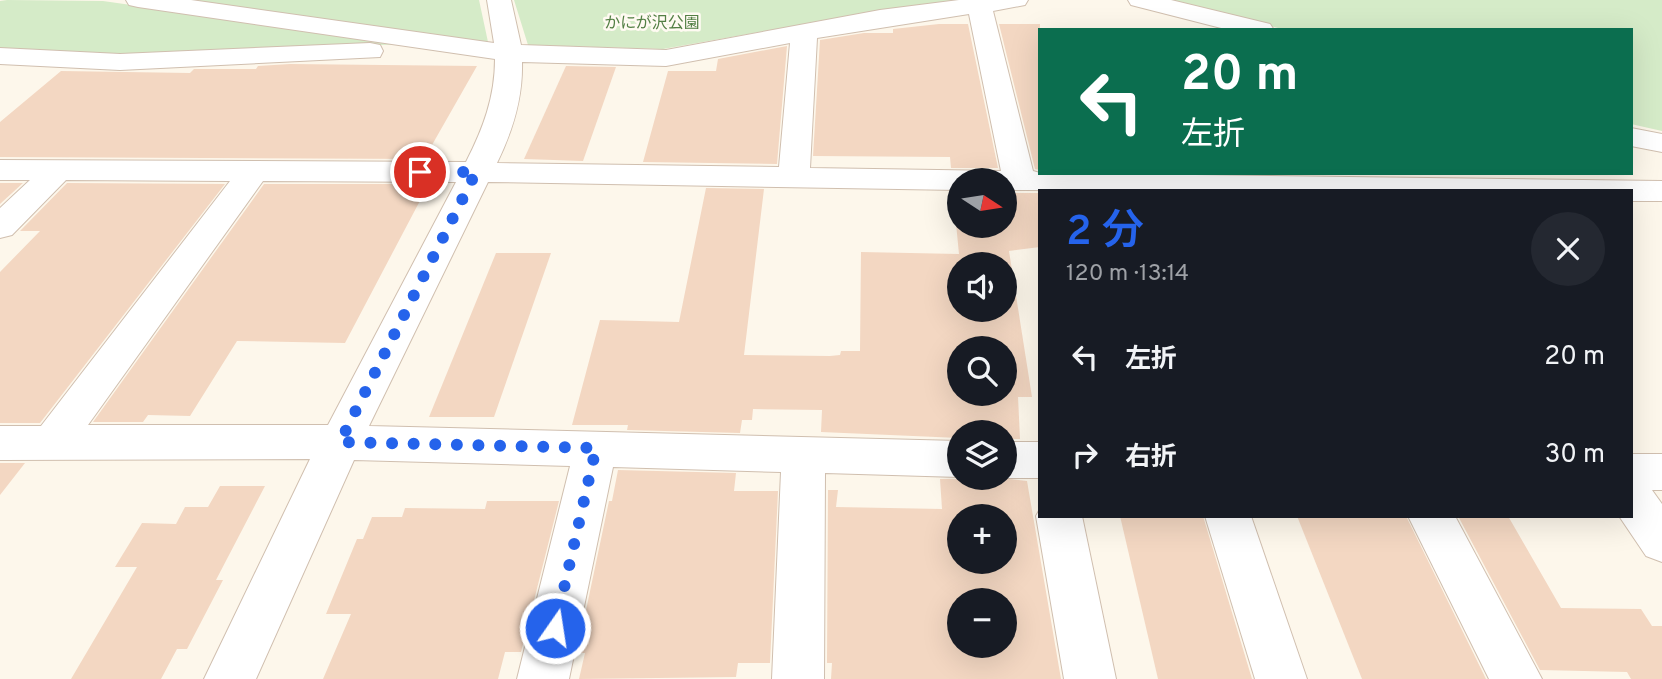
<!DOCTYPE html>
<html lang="ja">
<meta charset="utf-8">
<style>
:root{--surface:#171b24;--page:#242831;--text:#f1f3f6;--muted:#9ea1a6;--accent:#2563eb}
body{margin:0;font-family:Overpass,"Noto Sans JP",sans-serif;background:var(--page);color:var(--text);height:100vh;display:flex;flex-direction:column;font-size:26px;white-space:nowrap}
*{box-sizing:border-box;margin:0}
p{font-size:23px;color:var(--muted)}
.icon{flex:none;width:38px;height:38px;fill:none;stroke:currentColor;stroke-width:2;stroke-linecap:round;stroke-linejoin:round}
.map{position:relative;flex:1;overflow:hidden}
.sheet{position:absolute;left:1038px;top:189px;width:595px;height:329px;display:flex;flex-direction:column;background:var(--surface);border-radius:0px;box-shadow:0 7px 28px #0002}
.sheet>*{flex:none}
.hud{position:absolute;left:1038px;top:28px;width:595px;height:147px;border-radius:0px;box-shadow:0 7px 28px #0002;background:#0b6e4f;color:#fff;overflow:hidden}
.needle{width:46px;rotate:102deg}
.controls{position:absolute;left:947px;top:168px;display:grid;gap:14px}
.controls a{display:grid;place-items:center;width:70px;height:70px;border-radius:50%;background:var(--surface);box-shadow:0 7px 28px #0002;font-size:35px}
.pin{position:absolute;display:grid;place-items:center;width:60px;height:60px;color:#fff;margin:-30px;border:4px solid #fff;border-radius:50%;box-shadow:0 2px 7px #0007}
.me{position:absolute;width:77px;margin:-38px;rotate:13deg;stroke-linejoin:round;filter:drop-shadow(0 0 5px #0008)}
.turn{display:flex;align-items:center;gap:24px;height:147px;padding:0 28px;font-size:32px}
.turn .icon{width:91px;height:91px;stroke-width:2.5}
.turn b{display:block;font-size:49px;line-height:60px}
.round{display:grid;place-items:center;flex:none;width:74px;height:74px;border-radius:37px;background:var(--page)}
.overview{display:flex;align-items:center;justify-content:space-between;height:119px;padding:0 28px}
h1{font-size:42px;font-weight:600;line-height:52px;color:var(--accent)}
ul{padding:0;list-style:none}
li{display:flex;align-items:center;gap:21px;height:98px;padding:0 28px}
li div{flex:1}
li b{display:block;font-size:26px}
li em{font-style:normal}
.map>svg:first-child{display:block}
.green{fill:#d5ebc8}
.building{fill:#f3d7c2;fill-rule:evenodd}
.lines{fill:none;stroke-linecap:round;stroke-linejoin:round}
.minor-casing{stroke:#d0bfaf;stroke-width:2}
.minor{fill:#fff;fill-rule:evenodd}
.route{stroke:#2563eb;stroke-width:12;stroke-dasharray:0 21.6}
.labels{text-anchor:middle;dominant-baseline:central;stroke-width:5;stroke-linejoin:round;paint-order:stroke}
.far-park-label{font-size:16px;fill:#537f44;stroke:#fffaf2}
</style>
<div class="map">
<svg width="1662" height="679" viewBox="0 0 1662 679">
<rect width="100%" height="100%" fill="#fdf7eb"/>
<g class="green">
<path d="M7 0 103 1 405 44 125 55 0 49V1Z"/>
<path d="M187 0H479L488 42Z"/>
<path d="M514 0H969L874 12 663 49 528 45Z"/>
<path d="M1169 0H1662V131L1631 124V30H1286Z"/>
</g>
<g class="building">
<path d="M939 24H968L998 168H951L950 157 813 156 820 40 864 33H893V29Z"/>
<path d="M999 24H1040V170L1035 169Z"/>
<path d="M787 46 777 164 643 162 668 71H716L718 59Z"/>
<path d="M290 64 477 66 424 159 0 157V122L61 71 190 73 194 69H256L258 66Z"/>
<path d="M566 66 616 67 583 161 524 159Z"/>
<path d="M0 183H23L0 204Z"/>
<path d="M67 183 225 184 40 423H0V272L40 231H20Z"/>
<path d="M264 184H410L404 195H423L345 343 237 341 190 416 148 415 143 422H93Z"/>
<path d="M706 188 764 189 744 355 830 356 840 355 841 351H860L861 252 959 254 953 193H959V226H1004V193H1040V247L1009 251 1032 397H1018L1020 439H1004V432H959V438L821 432 822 410 753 409 752 420H742L740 433 627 430 628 425H572L600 320 679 322ZM959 264H1004V310H959ZM959 348H1004V394H959Z"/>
<path d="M496 253H551L494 417H429Z"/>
<path d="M0 463H25L0 495Z"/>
<path d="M618 470 736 473 734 491H778L770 663H738L736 677 579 679 585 653H577L609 501H612Z"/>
<path d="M1001 478 1027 481 1061 679H831L832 663H827L828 490H838L836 507 942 509 940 479ZM959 516H1004V562H959ZM959 600H1004V646H959Z"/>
<path d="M220 486H265L216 580H223L187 649H177L161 679H71L137 567H115L142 523 176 524 185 507H208Z"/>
<path d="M487 501H559L521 652H505L498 679H323L351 614H326L357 539H363L372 517H402L405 508 485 509Z"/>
<path d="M1120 516H1203L1252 679H1158Z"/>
<path d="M1297 516H1406L1486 679H1362Z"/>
<path d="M1458 516H1508L1561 608 1641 609 1652 626H1662V679H1631L1627 672 1540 670Z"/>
</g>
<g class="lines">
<defs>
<g id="minor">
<path d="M126 0H191L494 43 487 0H511L521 45 666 50 880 10 959 0H1028L1025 5 993 11 1033 171 1040 173 1662 181V201H1631V191L1004 190V180H959V190L488 182 369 426 959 441V477L825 473 824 679H772L781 472 613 467 569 679H517L570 466 354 460 256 679H204L310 459 0 460V426H41L230 181 66 180 12 235 0 238V208L30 180H0V160L466 162C483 129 495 97 495 59L138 7 129 5ZM969 14 1001 171 810 168 817 38ZM790 43 779 167 497 163C513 130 523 98 522 62L666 66ZM263 181 456 182 328 425H88Z"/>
<path d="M1128 0H1171L1270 24 1274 30H1229L1131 5Z"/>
<path d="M370 43 380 45 383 51 380 57 120 70 0 64V48L120 54Z"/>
<path d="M1631 128 1662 134V152L1631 146Z"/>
<rect x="1004" y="442" width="36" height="36"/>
<path d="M1631 454H1662V490H1652L1662 504V562L1646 556 1619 516H1631Z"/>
<path d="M1040 509V516H1082L1116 679H1064L1036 516Z"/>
<path d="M1205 516H1251L1307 679H1255Z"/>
<path d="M1408 516H1455L1542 679H1489Z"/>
</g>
</defs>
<use href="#minor" class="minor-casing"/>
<use href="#minor" class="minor"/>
</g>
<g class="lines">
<path class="route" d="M420 172H476L340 442 596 448 555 628"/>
</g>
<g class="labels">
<g class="far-park-label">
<text x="652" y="24">かにが沢公園</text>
</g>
</g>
</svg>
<div class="controls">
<a><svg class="needle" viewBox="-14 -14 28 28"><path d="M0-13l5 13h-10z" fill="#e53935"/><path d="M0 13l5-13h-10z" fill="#9ea1a6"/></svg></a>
<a><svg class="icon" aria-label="sound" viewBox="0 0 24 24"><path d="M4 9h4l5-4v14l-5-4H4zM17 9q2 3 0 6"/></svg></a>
<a><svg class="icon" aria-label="search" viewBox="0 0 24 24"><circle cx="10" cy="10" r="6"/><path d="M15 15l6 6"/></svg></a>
<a><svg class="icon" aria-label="layers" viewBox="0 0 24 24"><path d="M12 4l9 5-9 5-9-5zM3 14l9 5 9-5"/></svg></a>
<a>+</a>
<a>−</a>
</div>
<div class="pin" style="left:420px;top:172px;background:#d93025"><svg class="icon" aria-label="arrive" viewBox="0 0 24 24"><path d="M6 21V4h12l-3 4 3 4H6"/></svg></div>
<svg class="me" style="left:555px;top:628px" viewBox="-20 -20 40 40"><circle r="17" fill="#2563eb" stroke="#fff" stroke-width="3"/><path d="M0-11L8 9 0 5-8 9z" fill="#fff"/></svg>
<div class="hud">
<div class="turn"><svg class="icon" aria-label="left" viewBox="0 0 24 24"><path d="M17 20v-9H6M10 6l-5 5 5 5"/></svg><div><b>20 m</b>左折</div></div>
</div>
<section class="sheet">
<div class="overview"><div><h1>2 分</h1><p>120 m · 13:14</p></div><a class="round"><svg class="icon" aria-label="close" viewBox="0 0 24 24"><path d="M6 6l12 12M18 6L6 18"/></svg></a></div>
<ul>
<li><svg class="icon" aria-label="left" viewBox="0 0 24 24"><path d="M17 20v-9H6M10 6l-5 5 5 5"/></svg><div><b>左折</b></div><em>20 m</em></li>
<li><svg class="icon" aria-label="right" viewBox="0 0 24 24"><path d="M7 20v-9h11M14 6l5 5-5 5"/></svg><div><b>右折</b></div><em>30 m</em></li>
</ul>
</section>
</div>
